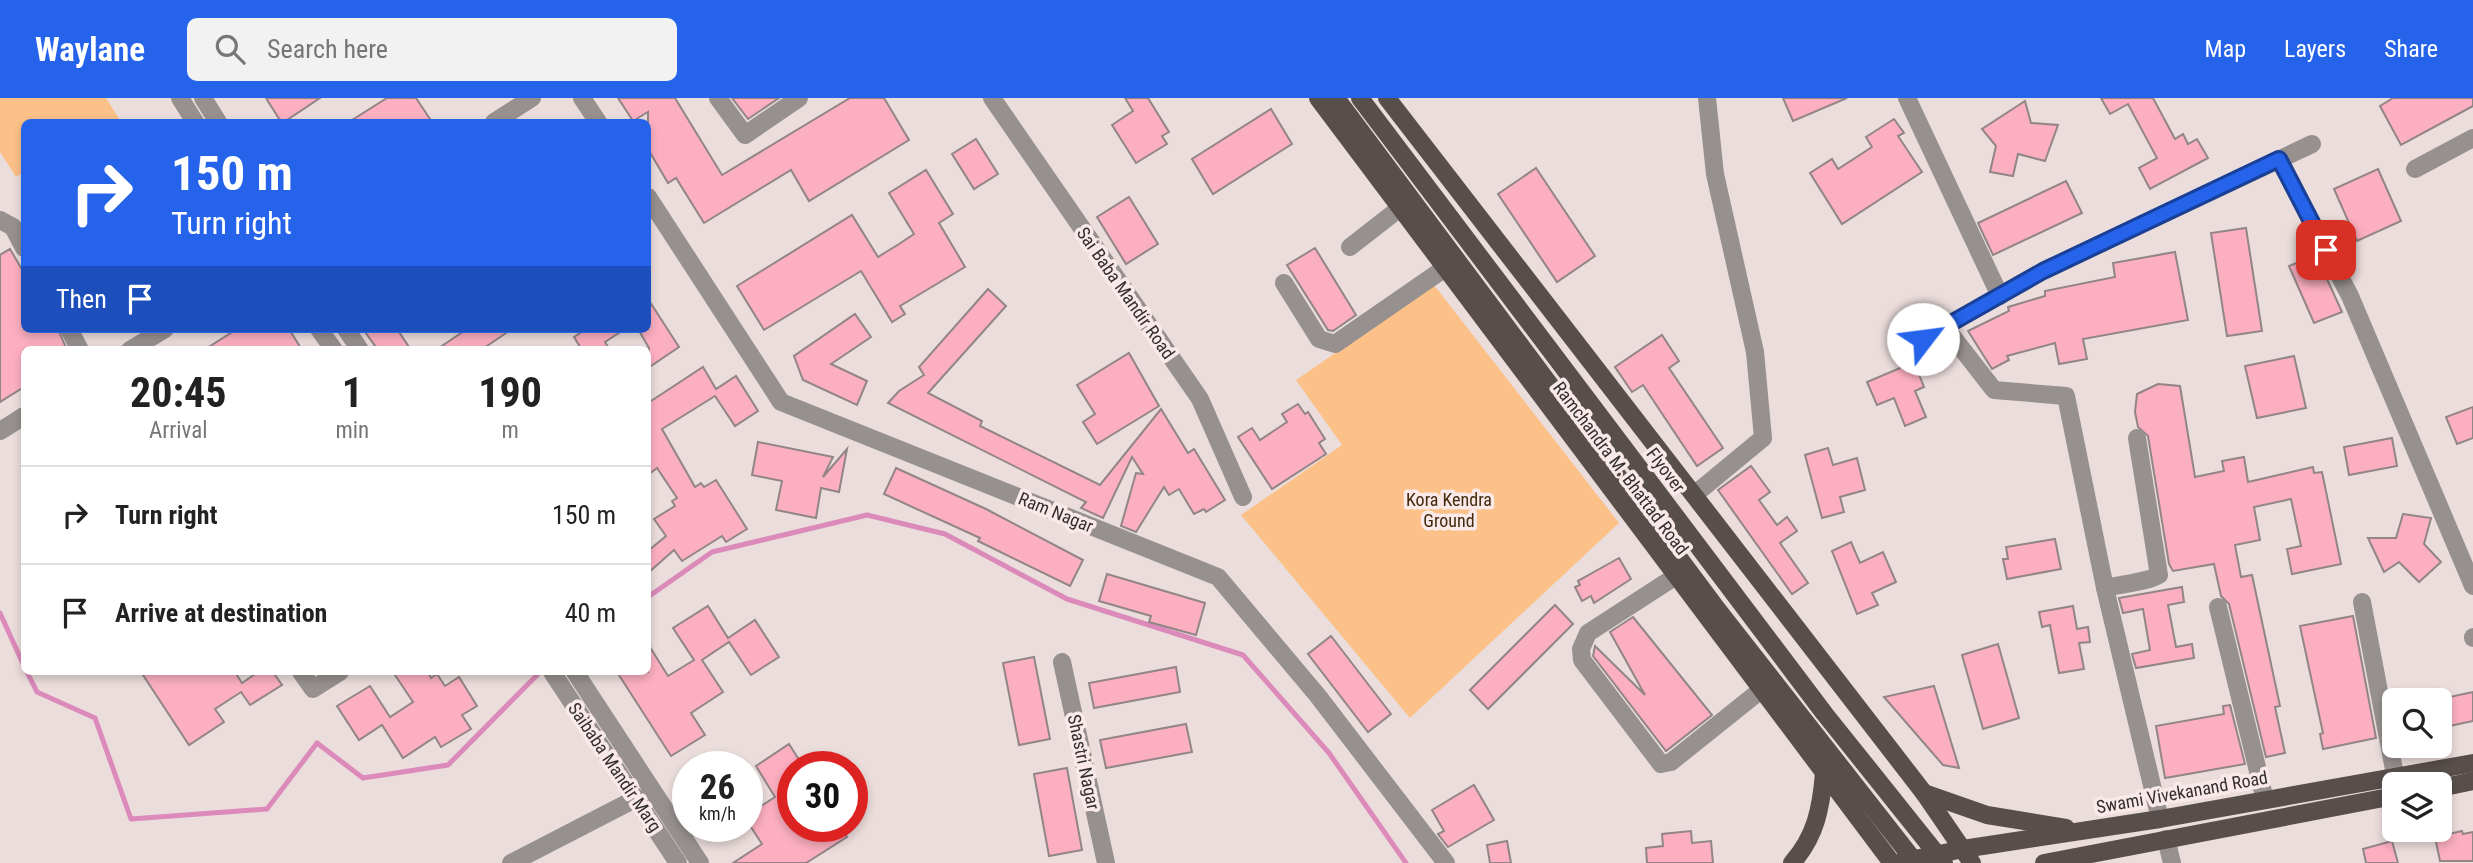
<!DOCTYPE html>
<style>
:root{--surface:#fff;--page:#f2f2f2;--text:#222;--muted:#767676;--line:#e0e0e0;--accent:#2563eb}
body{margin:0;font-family:"Roboto Condensed",sans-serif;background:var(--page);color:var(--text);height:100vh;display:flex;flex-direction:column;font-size:26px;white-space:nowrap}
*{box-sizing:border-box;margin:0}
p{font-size:23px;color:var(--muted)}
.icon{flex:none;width:38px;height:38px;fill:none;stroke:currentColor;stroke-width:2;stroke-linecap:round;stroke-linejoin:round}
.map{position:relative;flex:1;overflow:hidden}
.panel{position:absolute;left:21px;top:248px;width:630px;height:329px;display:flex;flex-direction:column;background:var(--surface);border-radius:10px;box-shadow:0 4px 10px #0003}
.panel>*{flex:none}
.top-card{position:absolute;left:21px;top:21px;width:630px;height:214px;border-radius:10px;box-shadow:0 4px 10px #0003;background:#2563eb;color:#fff;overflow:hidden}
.fabs{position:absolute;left:2382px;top:590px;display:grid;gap:14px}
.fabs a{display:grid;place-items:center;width:70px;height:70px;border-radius:10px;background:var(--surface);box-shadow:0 4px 10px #0003;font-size:35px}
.speed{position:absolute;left:672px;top:653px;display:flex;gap:14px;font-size:35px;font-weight:700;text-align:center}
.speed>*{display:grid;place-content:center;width:91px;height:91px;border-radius:50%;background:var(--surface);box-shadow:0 4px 10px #0003;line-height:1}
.speed small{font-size:18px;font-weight:400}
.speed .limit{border:10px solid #d22;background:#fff;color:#111}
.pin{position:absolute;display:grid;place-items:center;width:60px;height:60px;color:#fff;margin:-30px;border-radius:14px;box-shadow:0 4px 10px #0006}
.me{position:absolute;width:77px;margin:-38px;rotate:60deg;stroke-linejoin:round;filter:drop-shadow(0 0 5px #0008)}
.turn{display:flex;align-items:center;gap:24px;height:147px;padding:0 35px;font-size:32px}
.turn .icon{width:91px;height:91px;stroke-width:2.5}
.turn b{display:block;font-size:49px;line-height:60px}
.then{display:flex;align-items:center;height:66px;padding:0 35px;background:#0003;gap:14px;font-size:26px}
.eta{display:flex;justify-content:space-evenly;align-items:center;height:119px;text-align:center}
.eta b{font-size:42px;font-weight:700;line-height:49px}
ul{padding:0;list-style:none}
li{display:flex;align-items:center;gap:21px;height:98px;padding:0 35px;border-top:2px solid var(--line)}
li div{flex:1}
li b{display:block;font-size:26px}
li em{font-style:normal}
header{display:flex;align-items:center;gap:42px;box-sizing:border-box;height:98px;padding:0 35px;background:var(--accent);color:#fff}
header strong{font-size:33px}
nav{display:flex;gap:38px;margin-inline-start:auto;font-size:24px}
.search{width:490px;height:63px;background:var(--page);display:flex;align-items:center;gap:18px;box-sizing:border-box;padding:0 24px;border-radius:10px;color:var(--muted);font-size:26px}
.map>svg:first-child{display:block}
.green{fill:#fcc189}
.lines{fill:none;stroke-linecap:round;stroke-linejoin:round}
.stream{stroke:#db8ab9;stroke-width:5}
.building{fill:#fcafc0;stroke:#928588;stroke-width:2}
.minor{stroke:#96908e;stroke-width:18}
.major{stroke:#584f4c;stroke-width:18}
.major-bridge{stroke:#584f4c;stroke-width:18}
.route-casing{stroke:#184099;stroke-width:18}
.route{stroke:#2563eb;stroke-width:12}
.labels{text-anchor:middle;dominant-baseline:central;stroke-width:7;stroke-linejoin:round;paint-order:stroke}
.street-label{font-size:18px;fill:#342f2f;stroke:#f9eae9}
.park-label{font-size:18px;fill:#44290c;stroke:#f9eae9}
</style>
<header>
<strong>Waylane</strong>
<div class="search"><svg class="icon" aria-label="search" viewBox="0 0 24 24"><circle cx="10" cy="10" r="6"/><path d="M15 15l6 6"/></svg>Search here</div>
<nav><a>Map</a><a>Layers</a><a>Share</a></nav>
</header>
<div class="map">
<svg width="2473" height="765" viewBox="0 0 2473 765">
<rect width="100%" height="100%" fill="#ebdddc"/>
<g class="green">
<path d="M0 0H106L120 22 115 24H24V74L16 79 0 54Z"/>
<path d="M1434 187 1619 425 1410 620 1241 417 1342 347 1296 282Z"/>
</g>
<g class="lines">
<g class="stream">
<path d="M648 499 712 454 867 417 945 436 1067 501 1243 557 1329 655 1406 765"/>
<path d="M0 515 24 568"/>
<path d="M27 574 37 594 95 620 131 721 267 711 317 645 363 680 448 667 540 574"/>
</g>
</g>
<g class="building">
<path d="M266 0H320L284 24H281Z"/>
<path d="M387 0H416L432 24H349Z"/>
<path d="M618 0H675L722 77 850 0H884L909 42 809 103 791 72 704 125 676 80 668 85 648 51V14L633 23Z"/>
<path d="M732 0H779L748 21Z"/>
<path d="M1125 0H1148L1169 34 1162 38 1167 46 1136 65 1112 27 1133 13Z"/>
<path d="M1783 0H1847L1793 23Z"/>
<path d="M2101 0H2153L2175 41 2183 36 2188 46 2197 41 2208 60 2150 91 2139 70 2157 60 2128 6 2110 16Z"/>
<path d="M2393 0H2473V8L2401 47 2380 8Z"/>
<path d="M2025 3 2031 25 2058 27 2045 63 2018 56 2013 78 1990 74 1996 48 1982 31Z"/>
<path d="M1271 11 1292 46 1213 96 1192 61Z"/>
<path d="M1894 21 1904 35 1898 38 1922 74 1842 126 1810 75 1832 61 1838 71 1872 49 1866 39Z"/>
<path d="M976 41 998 76 974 91 952 56Z"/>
<path d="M1536 70 1595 158 1557 184 1498 96Z"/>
<path d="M2378 71 2401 123 2357 143 2334 91Z"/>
<path d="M926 72 953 116 939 125 965 169 900 208 905 216 892 224 861 173 764 232 737 188 852 117 878 159 899 146 914 136 889 95Z"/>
<path d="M2066 83 2082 115 1993 157 1978 125Z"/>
<path d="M1129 99 1158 146 1126 166 1097 119Z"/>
<path d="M2246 130 2262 233 2227 238 2211 135Z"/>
<path d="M1315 150 1356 217 1333 233 1328 232 1287 167Z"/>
<path d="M10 151 24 175V231H58L67 252H24V289L0 304V157Z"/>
<path d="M2175 154 2188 222 2083 241 2087 261 2059 266 2055 245 2007 258 2009 262 1992 271 1968 233 2009 213 2008 209 2045 198V193L2115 179 2113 165Z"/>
<path d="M2316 157 2342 214 2314 225 2289 168Z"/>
<path d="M988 191 1006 208 928 295 982 323 980 328 1100 387 1161 311 1188 355 1194 351 1225 402 1206 414 1204 411 1194 416 1179 391 1169 397 1164 389 1136 434 1121 428 1136 375 1143 376 1132 359 1103 420 1081 410 1086 404 888 305 899 293 924 277 919 269Z"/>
<path d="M648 201 679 249 648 270 649 250 638 231H648Z"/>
<path d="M855 216 871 239 831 266 867 283 857 307 803 282 794 258Z"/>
<path d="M237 231H289L302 252H204Z"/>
<path d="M363 231H397L411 252H378Z"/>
<path d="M467 231H512L481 252H436Z"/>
<path d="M586 231H625L605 244 610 252H582L574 239Z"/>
<path d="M1662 237 1679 263 1669 270 1723 350 1697 368 1643 287 1632 294 1615 269Z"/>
<path d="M1129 255 1159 308 1097 346 1083 324 1095 316 1077 287Z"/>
<path d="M2294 258 2306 310 2257 320 2245 268Z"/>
<path d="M1914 264 1924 289 1915 293 1926 319 1905 328 1894 300 1877 307 1867 284Z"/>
<path d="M703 269 716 291 736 278 758 313 735 328 715 298 662 331 695 389 701 385 704 389 716 382 747 431 726 444 722 438 682 463 674 452 648 475V453L666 438 654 421 675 408 672 403 677 400 657 370 648 377V305Z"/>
<path d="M2158 286 2180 288 2195 379 2224 373 2222 363 2244 359 2248 384 2313 369 2314 375 2322 374 2341 466 2292 476 2287 451 2301 448 2291 401 2254 409 2260 442 2235 447 2241 479 2252 477 2280 608 2275 609 2285 655 2266 659 2229 506 2221 498 2214 466 2173 473 2169 466 2148 338 2138 329 2135 314 2137 296Z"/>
<path d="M1298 306 1305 316 1308 314 1325 341 1319 345 1326 356 1272 391 1238 339 1252 330 1260 342 1287 324 1282 316Z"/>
<path d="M2473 309V340L2457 346 2446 319Z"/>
<path d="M2392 340 2397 368 2349 377 2344 349Z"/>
<path d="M758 344 833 359 823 379 847 351 839 394 821 390 816 420 776 412 782 383 752 377Z"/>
<path d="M1828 350 1833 367 1857 360 1865 392 1840 399 1844 414 1822 420 1805 357Z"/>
<path d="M1751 368 1770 394 1759 402 1777 427 1787 419 1797 433 1780 445 1808 485 1792 496 1718 392Z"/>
<path d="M896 370 986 411 1083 462 1070 488 978 443 980 440 884 396Z"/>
<path d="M2403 416 2431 420 2424 446 2441 464 2419 484 2399 464 2384 474 2368 440H2396Z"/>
<path d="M2055 441 2061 471 2007 481 2003 461H2008L2006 449Z"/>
<path d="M1851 444 1860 465 1883 454 1896 484 1872 495 1878 507 1857 516 1832 453Z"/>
<path d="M1619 460 1631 481 1594 505 1591 498 1582 503 1575 489 1580 487 1578 483Z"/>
<path d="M1107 476 1205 505 1196 537 1149 524 1151 518 1099 503Z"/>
<path d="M2182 489 2184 504 2168 507 2176 549 2192 546 2194 560 2136 570 2132 556 2150 552 2143 511 2123 515 2119 500Z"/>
<path d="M1555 507 1573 526 1488 611 1470 592Z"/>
<path d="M708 508 728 540 755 522 779 559 751 577 729 544 702 562 723 594 691 615 705 637 671 658 617 574H648V546L668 578 694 562 673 530Z"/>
<path d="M2073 508 2077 531 2088 529 2090 544 2079 545 2084 571 2059 575 2050 527 2042 529 2039 514Z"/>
<path d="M2353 518 2376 640 2323 651 2320 636 2323 635 2300 528Z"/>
<path d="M1633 519 1712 617 1666 653 1593 558 1595 548 1645 597 1610 534Z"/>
<path d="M1331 538 1391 616 1368 634 1308 556Z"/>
<path d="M1998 546 2019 620 1983 631 1962 557Z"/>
<path d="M1034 559 1050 641 1019 647 1003 565Z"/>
<path d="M1176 569 1180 594 1094 610 1089 585Z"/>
<path d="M141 574H235L242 585 258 574H273L282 587 250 607 241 594 215 611 224 624 189 647Z"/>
<path d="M393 574H428L431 580 437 576 445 588 459 579 477 608 462 617 471 631 441 649 435 639 403 660 382 627 359 642 337 608 370 588 390 619 413 604Z"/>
<path d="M1934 588 1959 670 1943 667 1884 599Z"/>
<path d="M2473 594V623L2440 630V601Z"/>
<path d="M2230 607 2245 666 2165 680 2156 628 2224 616 2223 608Z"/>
<path d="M1186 626 1192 654 1106 670 1100 642Z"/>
<path d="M789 646 803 668H793V688L780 696 793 716V728H840L847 739 806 765H733L762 746 747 723V717L775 699 756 668Z"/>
<path d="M1067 670 1082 752 1049 758 1034 676Z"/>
<path d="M1474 687 1494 722 1448 749 1438 736 1444 733 1432 712Z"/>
<path d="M1691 733 1692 745 1711 743 1713 765H1647L1646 750 1663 748 1662 736Z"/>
<path d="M2462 733 2463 736 2473 734V763H2440L2435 739Z"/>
<path d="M1507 743 1511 765H1490L1487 747Z"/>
<path d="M2392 743 2398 765H2366L2363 751Z"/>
</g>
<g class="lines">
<g class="minor">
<path d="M180 0 195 24"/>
<path d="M203 0 218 24"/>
<path d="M582 0 598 24"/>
<path d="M718 0 745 37 799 0"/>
<path d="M992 0 1200 301 1243 399"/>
<path d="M1907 0 2000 198"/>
<path d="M494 24 532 0"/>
<path d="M2279 61 2350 198 2473 488"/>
<path d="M2415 71 2473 40"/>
<path d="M648 99 781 304 1218 479 1318 598 1446 765"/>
<path d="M0 122 13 129 24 150"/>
<path d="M1350 149 1400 110"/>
<path d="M1284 185 1319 241 1335 246 1445 170"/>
<path d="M1945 229 1994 292 2066 298 2105 490 2160 721"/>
<path d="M69 231 80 252"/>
<path d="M319 231 334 252"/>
<path d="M346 231 360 252"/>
<path d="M1923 241 2043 173 2312 46"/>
<path d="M130 252 165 231"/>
<path d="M0 333 24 318"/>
<path d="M1694 397 1763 340 1755 254 1715 76 1707 0"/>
<path d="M1676 478 1588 535 1581 551 1582 562 1661 666 1671 664 1761 592"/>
<path d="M2105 490C2120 486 2148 484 2159 477L2137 340"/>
<path d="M2362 504 2395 677"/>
<path d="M2218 509 2265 702"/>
<path d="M2473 539V540"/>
<path d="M1062 564 1106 765"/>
<path d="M301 574 313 591 340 574"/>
<path d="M552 574 678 765"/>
<path d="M575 574 700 765"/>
<path d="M2166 741 2172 765"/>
<path d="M511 765 637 700"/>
</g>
<g class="major">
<path d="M1318 0 1892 765"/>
<path d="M1387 0 1924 695 1972 765"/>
<path d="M2440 690 2473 683"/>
<path d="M1924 695 1987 717 2066 730"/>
<path d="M1901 764 1963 751 2160 721 2473 665"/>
<path d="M1792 765C1816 738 1821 710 1824 675"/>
<path d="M2044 765 2394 698"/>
</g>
<g class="major-bridge">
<path d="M1336 0 1714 507 1916 765"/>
<path d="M1360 0 1824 615 1944 765"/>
</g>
</g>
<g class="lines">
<defs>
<path id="route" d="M1923 241 2043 173 2279 61 2326 152"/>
</defs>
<use href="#route" class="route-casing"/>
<use href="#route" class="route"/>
</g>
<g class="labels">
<g class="street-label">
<text transform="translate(1126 195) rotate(55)">Sai Baba Mandir Road</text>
<text transform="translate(1621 370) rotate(53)">Ramchandra M. Bhattad Road</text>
<text transform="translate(1666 372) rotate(53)">Flyover</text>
<text transform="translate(1056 414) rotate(22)">Ram Nagar</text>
<text transform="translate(1084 664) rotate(78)">Shastri Nagar</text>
<text transform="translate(615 669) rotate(56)">Saibaba Mandir Marg</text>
<text transform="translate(2182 694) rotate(-10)">Swami Vivekanand Road</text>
</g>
<g class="park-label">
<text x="1449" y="401">Kora Kendra<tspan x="1449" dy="21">Ground</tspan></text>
</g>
</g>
</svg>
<div class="fabs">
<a><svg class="icon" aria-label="search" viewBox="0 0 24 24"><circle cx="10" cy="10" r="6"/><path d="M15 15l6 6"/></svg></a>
<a><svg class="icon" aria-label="layers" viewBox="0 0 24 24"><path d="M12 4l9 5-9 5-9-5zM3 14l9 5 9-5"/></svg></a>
</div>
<div class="speed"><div>26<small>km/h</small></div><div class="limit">30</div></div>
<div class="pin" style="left:2326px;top:152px;background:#d93025"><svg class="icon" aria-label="arrive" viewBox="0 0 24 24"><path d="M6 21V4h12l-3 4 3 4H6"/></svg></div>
<svg class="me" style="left:1923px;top:241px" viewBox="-20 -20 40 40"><circle r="19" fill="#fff"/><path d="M0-13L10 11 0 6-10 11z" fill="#2563eb"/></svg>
<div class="top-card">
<div class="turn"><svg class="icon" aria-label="right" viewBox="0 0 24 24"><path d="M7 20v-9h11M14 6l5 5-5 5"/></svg><div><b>150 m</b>Turn right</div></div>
<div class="then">Then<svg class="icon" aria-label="arrive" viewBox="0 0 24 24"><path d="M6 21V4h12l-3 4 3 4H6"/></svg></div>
</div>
<section class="panel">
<div class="eta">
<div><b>20:45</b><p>Arrival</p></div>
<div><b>1</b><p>min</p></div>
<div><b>190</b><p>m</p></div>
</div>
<ul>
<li><svg class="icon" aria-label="right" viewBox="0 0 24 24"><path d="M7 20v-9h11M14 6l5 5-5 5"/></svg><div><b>Turn right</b></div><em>150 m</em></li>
<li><svg class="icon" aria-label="arrive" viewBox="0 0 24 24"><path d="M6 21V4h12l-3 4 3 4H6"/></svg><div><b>Arrive at destination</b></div><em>40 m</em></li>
</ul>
</section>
</div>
